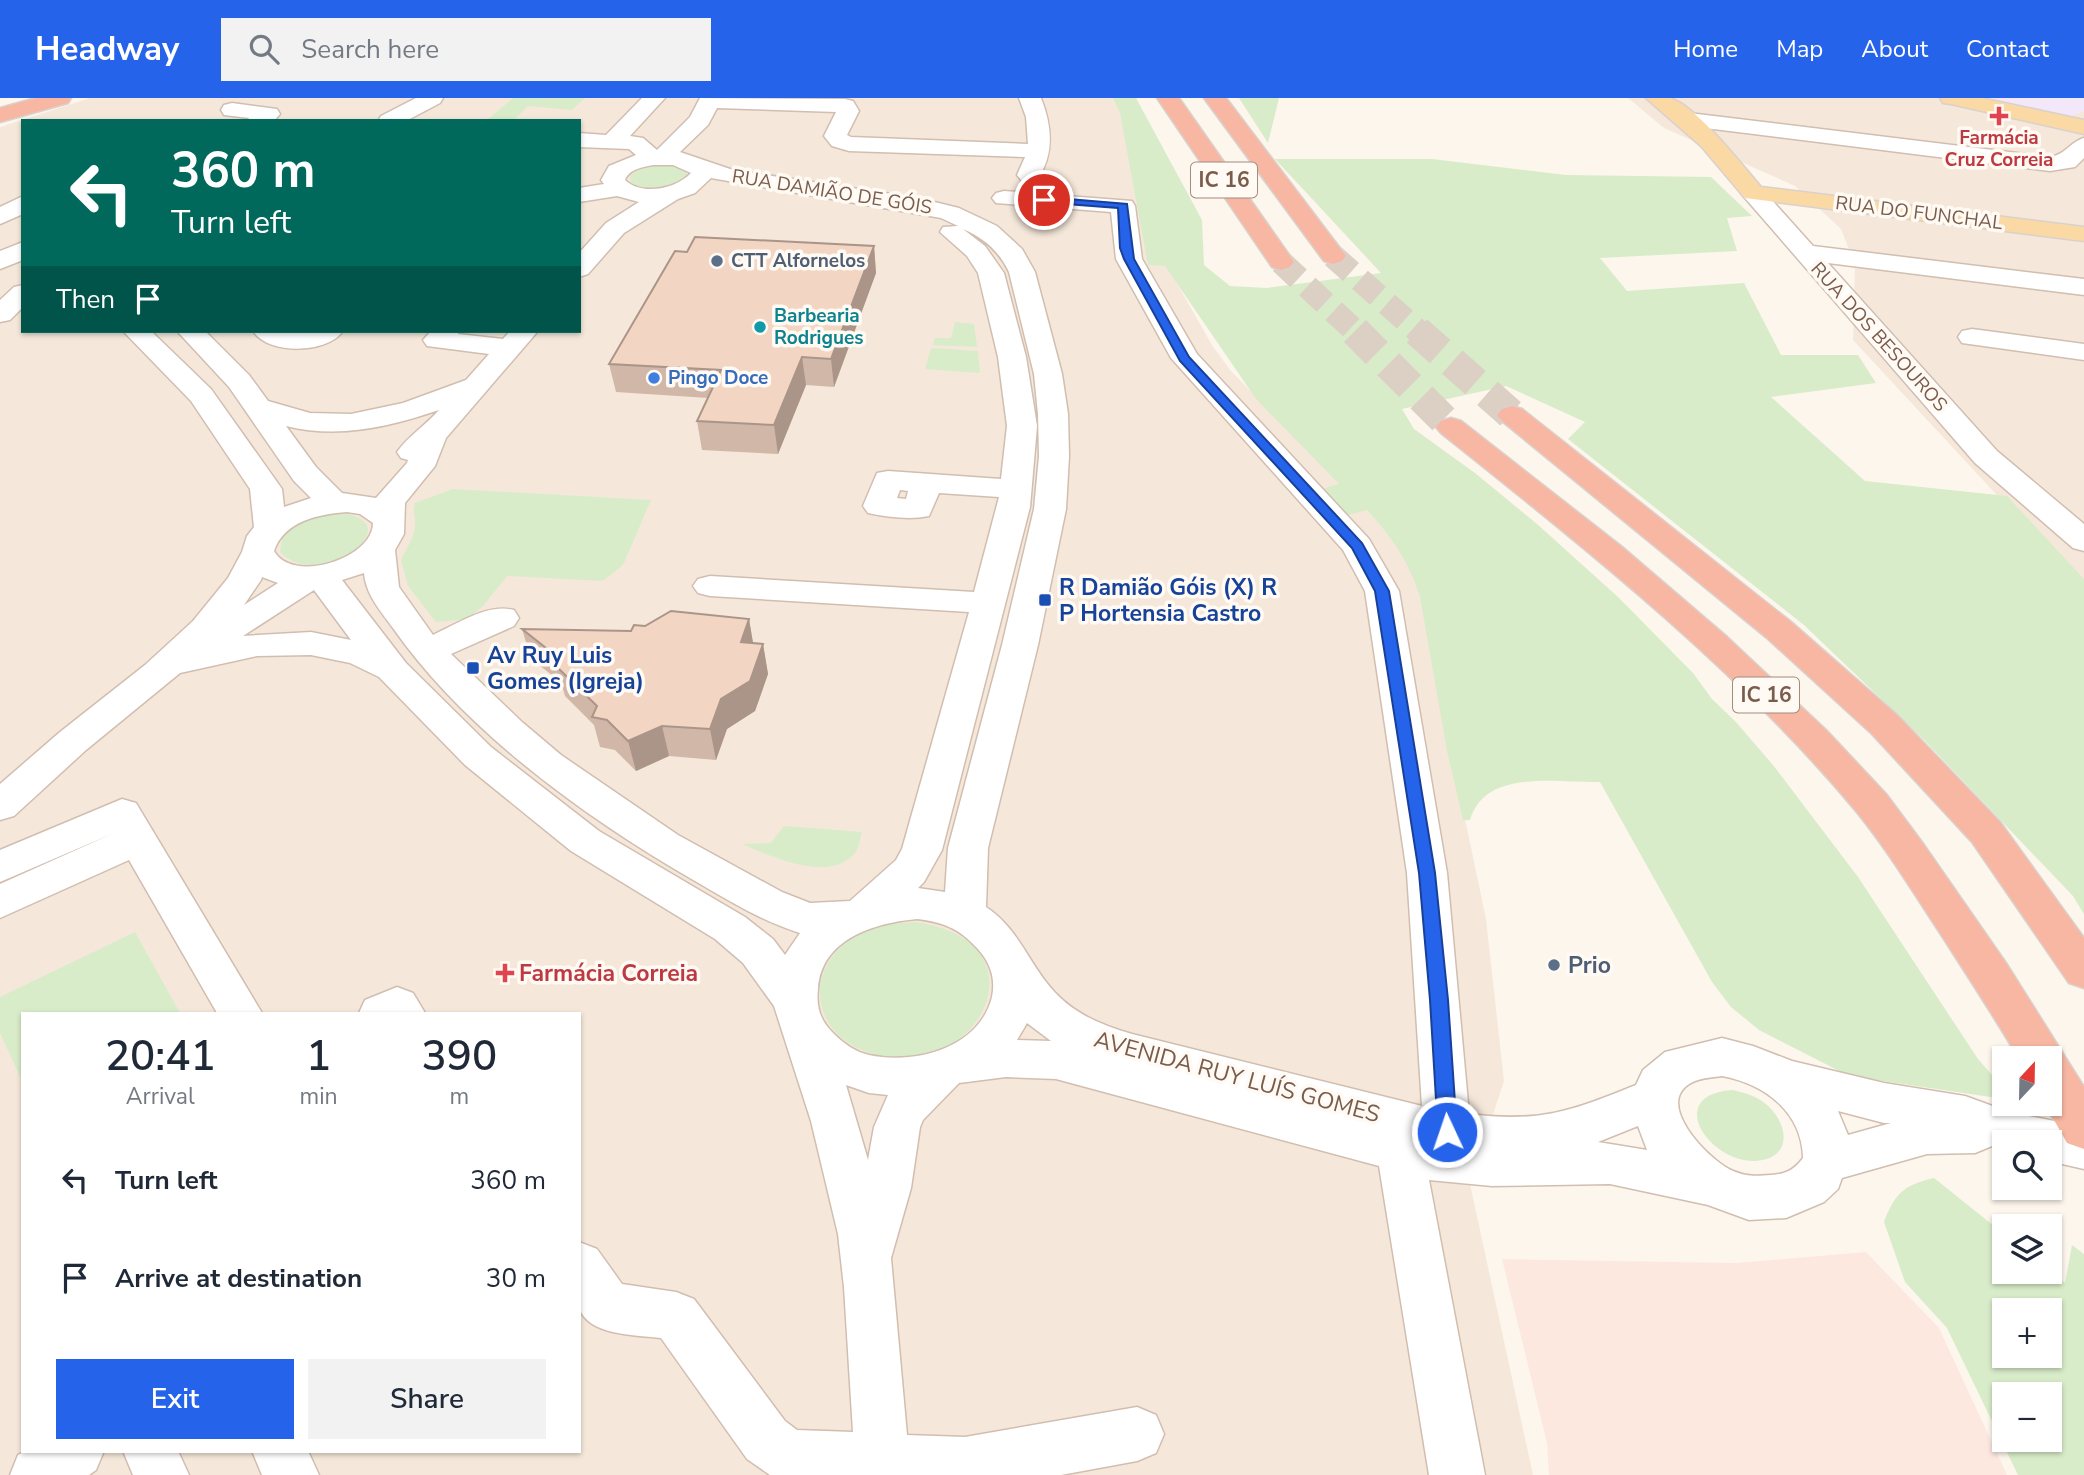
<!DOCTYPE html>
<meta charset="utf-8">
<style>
:root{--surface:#fff;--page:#f2f2f3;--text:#1f2937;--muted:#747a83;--accent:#2563eb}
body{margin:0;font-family:"Nunito Sans",sans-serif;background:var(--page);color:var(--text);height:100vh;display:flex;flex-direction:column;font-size:26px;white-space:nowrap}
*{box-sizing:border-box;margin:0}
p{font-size:23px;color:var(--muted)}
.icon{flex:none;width:38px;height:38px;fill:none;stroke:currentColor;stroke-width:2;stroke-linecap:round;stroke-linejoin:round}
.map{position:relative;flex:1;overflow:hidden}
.details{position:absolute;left:21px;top:914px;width:560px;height:441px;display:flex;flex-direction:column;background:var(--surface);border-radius:0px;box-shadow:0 2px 5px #0004}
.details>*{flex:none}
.guide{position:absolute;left:21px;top:21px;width:560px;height:214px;border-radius:0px;box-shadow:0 2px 5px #0004;background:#00695c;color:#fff;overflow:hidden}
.needle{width:46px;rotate:22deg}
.tools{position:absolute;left:1992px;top:948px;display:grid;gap:14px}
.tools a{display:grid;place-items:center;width:70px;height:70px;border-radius:0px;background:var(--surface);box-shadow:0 2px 5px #0004;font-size:35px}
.pin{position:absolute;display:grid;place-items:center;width:60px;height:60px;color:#fff;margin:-30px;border:4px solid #fff;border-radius:50%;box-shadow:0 2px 7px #0007}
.me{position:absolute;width:77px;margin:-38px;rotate:357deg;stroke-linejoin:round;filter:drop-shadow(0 0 5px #0008)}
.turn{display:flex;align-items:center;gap:24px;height:147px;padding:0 35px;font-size:32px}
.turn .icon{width:91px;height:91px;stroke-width:2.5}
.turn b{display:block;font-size:49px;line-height:60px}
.then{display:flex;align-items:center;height:66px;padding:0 35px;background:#0003;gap:14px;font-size:26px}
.eta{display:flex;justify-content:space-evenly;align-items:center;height:119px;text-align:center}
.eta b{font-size:42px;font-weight:600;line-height:49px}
.primary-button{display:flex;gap:14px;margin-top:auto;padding:14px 35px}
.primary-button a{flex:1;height:80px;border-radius:0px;background:var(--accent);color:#fff;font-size:28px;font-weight:600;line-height:80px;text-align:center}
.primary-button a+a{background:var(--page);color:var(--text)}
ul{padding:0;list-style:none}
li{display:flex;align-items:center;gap:21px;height:98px;padding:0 35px}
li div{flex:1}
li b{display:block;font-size:26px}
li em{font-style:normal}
header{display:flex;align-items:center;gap:42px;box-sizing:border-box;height:98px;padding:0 35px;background:var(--accent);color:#fff}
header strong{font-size:33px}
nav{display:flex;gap:38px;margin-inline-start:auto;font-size:24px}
.search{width:490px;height:63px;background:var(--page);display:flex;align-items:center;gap:18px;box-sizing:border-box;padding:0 24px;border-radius:0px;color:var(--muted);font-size:26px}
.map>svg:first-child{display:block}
.residential{fill:#f5e8da;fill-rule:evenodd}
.commercial{fill:#fde8e0}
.education{fill:#f3e8fa}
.green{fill:#d8ecc9;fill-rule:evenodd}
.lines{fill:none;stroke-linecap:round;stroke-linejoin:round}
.highway-tunnel-far1{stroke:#dcd0c4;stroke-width:24;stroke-dasharray:24 12;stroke-linecap:butt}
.highway-tunnel{stroke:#dcd0c4;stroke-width:31;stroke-dasharray:31 16;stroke-linecap:butt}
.minor-casing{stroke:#d1beb0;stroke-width:3}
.major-casing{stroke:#dad1cd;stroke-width:3}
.highway-casing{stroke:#dad1cd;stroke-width:3}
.minor{fill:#fff;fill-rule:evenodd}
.major{fill:#fbd9a5;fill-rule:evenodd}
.highway{fill:#f7b7a3;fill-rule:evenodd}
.wall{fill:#d1b7a8}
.shaded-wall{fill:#aa9588}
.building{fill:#f3d5c3;stroke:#aa9588;stroke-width:2}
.route{fill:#2563eb;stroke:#184099;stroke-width:2}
.health-dot{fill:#e0444e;stroke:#fffaf3;stroke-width:2.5}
.service-dot{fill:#5c6f8a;stroke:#fffaf3;stroke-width:2.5}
.culture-dot{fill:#0f9aa8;stroke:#fffaf3;stroke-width:2.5}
.shop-dot{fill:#3f7fe0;stroke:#fffaf3;stroke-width:2.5}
.transit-dot{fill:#1a4fb4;stroke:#fffaf3;stroke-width:2.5}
.labels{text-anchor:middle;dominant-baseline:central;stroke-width:7;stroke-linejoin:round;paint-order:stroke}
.far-health-label{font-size:19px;font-weight:bold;fill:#be3a42;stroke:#fffaf3}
.far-street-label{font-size:19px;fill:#7a5c4d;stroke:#fffaf3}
.far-service-label{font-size:19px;font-weight:bold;fill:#4e5e75;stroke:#fffaf3;text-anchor:start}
.far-culture-label{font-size:19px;font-weight:bold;fill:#0d838f;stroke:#fffaf3;text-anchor:start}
.far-shop-label{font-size:19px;font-weight:bold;fill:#366cbe;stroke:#fffaf3;text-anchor:start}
.shield{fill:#fffaf3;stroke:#a28b7f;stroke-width:2}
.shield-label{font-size:21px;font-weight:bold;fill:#7a5c4d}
.transit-label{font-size:23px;font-weight:bold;fill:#164399;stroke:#fffaf3;text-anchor:start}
.service-label{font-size:23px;font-weight:bold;fill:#4e5e75;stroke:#fffaf3;text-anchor:start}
.health-label{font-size:23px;font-weight:bold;fill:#be3a42;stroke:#fffaf3;text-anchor:start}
.street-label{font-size:23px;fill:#7a5c4d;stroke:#fffaf3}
</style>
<header>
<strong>Headway</strong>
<div class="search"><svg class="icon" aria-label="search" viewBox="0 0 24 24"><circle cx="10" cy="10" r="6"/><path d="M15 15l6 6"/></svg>Search here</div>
<nav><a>Home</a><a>Map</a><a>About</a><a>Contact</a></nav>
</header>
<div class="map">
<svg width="2084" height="1377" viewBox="0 0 2084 1377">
<rect width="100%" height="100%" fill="#fdf6ec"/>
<g class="residential">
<path d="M90 0H1128L1167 168 1212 247 1230 272 1394 440 1415 475 1423 499 1435 578 1486 821 1504 983 1470 1086 1533 1377H0V29ZM23 23H579V233H23ZM23 915H579V1353H23Z"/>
<path d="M1628 0H2084V491L1853 242 1855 167 1841 131 1795 88 1664 30Z"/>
</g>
<path class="commercial" d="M1866 1154 1939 1230 2007 1377H1549L1547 1345 1502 1161 1736 1165Z"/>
<path class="education" d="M1974 0H2084V13L2066 20Z"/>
<g class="green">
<path d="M513 0H585L572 12 528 8 513 23 488 21Z"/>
<path d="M1113 0H1136L1202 122 1204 167 1230 188 1267 190 1381 175 1275 61H1432L1566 77 1711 79 1752 118 1727 120 1737 153 1600 160 1627 193 1744 185 1781 257H1858L1876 285 1771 299 1865 383 2007 398 2084 481V816L2073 798 1924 642 1804 527 1568 341 1585 324 1506 288 1402 311 1414 331 1475 375 1537 426 1618 499 1693 575 1712 601 1735 623 1773 667 1858 779 1978 961C1987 972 2003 986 2004 1001L1849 978 1759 932 1731 909 1712 884 1600 684C1557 685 1485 670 1470 722H1463L1447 653 1420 499C1409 464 1392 439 1367 412L1344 418 1319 392 1339 386 1256 301 1165 168 1148 167 1120 15Z"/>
<path d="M1239 0H1279L1268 45Z"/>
<path d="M649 67H676L686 72 687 76C676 93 648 94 631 85L630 77Z"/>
<path d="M955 224 974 226 977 249 933 247 935 240H951Z"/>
<path d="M931 250 978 253 980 275 925 271Z"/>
<path d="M453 391 651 402 623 467 603 483 507 478 483 508 467 521 436 524 408 488 401 462C406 451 414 440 415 428 416 420 412 414 415 405Z"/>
<path d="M341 415C415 425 317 495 280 454L282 439C298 422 318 416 341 415Z"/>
<path d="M784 728 862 734C860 740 859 750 855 755 830 786 770 758 742 746L771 745Z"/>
<path d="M916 824C1052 844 977 989 870 955 811 937 802 871 855 838 874 827 895 825 916 824Z"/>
<path d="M135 834 180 915H23V985L0 935V899Z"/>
<path d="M1732 992C1742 994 1753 997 1762 1003 1788 1021 1796 1061 1755 1063 1708 1064 1664 997 1732 992Z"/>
<path d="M1934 1080 2004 1136V1174L2049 1173 2065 1185 2072 1147 2084 1156V1377H2018L1947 1230 1905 1184 1884 1124C1895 1095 1904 1087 1934 1080ZM2004 1213H2049V1258H2004ZM2004 1297H2049V1342H2004Z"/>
</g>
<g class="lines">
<g class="highway-tunnel-far1">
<path d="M1333 158 1419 234"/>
<path d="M1281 164 1356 234"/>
</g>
<g class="highway-tunnel">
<path d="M1355 233 1451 329"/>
<path d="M1417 233 1512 317"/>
</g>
<defs>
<g id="minor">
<path d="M416 0H443L440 5 406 23H378L381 18Z"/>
<path d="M642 0H665L630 38 643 40 657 52 690 19 700 0 845 1 853 3 859 13 847 37 851 39 1028 46 1026 19 1019 0H1041C1052 28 1055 56 1037 82H1021L1017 77 1025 59 849 53 832 48 824 38 836 14 717 10 708 27 680 54 733 72 918 100 959 110 997 128 1022 151 1035 174 1062 276 1068 316 1069 358 1066 411 1038 547 988 750 986 809C1015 828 1026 858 1046 884 1068 913 1097 926 1132 936L1422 1008 1407 775 1365 493 1343 452 1171 260 1116 161 1111 114 996 105 992 100 996 95 1004 93 1132 103 1135 108 1142 161 1197 256 1369 441 1399 493 1447 775 1469 1016C1540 1025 1572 1013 1636 987L1643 972 1665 954 1722 940 1753 948 1792 963 1884 985 1965 998 2009 1014 2084 1029V1071L2049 1063V1045H2004V1052L1992 1048 1975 1055 1927 1056 1842 1080 1838 1091 1824 1104 1786 1120 1749 1122 1708 1107 1610 1086 1492 1088 1429 1082 1485 1377H1429L1379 1068 1056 981 1006 979 959 985 923 1022 920 1029 911 1090 891 1160 907 1337 965 1339 1137 1309 1156 1317 1164 1336 1156 1355 1137 1363 1061 1377H770L747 1361 661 1240C637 1237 587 1238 579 1209 575 1196 579 1160 579 1144L597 1151 622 1186 676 1194 694 1201 785 1323 797 1332 853 1334 844 1189 838 1136 811 1023 774 908 743 865 715 841 571 753 465 667 379 579 350 565 311 557 257 558 180 575 86 652 14 718 0 722V686L60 634 145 567 193 523 228 480 242 454 247 438 254 429 250 391 191 303 123 233H151L211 291 282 391 284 409 311 400 294 383 229 289 177 233H205L249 277 268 303 310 315 351 316 403 305 466 282 489 256 427 248 423 242 431 233H459L458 236 503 241 510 233H538L446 340 435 368 405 405 404 436 395 452 399 489 433 537C457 526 488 505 514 512L519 520 514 528 451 556 522 624 561 657 678 737 782 794 810 805 850 803 896 762 902 751 969 514 710 498 698 495 693 488 698 481 710 478 974 494 999 399 939 395 929 418C910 422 887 419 868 415L863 408 877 375 888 373 1001 381 1007 328 998 259 978 175 967 158 940 134 943 129 958 128 941 120 711 80 695 95 678 101 624 135 588 176 579 179V155L606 125 639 104 617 98 579 104V90L604 86 601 82 609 68 636 57 629 51 579 49V35L606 37ZM653 67H673L691 75C676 91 642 98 625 82 629 71 643 69 653 67ZM963 131C984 140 999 153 1009 174L1034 276 1038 316 1039 358 1034 411 1002 547 948 750 945 794 918 790 924 784 942 752 1030 409 1037 328 1026 259 1004 175 985 148ZM439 312C426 327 408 338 397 354L401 360 408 362 407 365 376 400 342 395 316 369 286 328C338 341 389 329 439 312ZM900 392 908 393 906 401 897 400ZM347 414 360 416 373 425C373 461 292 486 274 453 284 423 319 416 347 414ZM364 475C366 497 380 512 393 530 465 633 587 721 695 783 729 803 762 823 800 835L785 857 773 841 745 819 599 733 491 649 406 565 342 482ZM262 479 278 485 244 507 261 482ZM314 492 351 542 311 534 243 538ZM917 821C942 824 959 830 977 850 990 864 996 880 992 899 979 950 916 967 869 957 855 954 843 945 833 935 820 922 816 909 818 891 821 841 874 825 917 821ZM1027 925 1051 943 1017 942ZM1722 978C1765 986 1802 1014 1803 1060 1794 1072 1786 1076 1771 1077 1757 1078 1747 1079 1733 1073 1709 1063 1649 1002 1695 983 1703 980 1714 979 1722 978ZM846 987 869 995 888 997 874 1029 868 1062ZM1838 1013 1884 1025H1891L1848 1037ZM1638 1028 1647 1052 1598 1044Z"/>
<path d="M232 5 277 11 280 16 274 23H247L249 20 224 17 221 12 224 7Z"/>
<path d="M1689 15 2050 59C2065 57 2070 44 2084 40V60L2075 69 2050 73 1681 27 1678 22 1681 17Z"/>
<path d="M1753 88 1761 90 1813 148 2084 181V197L1828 165 1997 353 2084 426V453L2073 450 1975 365 1745 100 1741 95 1745 90Z"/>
<path d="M23 98V116L0 126V109Z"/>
<path d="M23 144V162L0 171V153Z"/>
<path d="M23 187V209L10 222 0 224V202L14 189Z"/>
<path d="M1972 231 2084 246V262L1962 245 1958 239 1962 233Z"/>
<path d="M253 233H343C327 256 268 257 253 233Z"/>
<path d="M122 701 136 705 262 915H217L129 762 0 820V786L114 735 0 784V752Z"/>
<path d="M397 889 413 895 425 915H359L365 902Z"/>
<path d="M26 1353H104L96 1372 89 1377H10L18 1357Z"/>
<path d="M123 1353H178L189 1377H133Z"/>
<path d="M252 1353H308L319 1377H262Z"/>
</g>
<g id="major">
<path d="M1646 0C1653 0 1662 0 1669 0 1693 4 1744 69 1761 89L2084 129V143L1745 100 1701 48Z"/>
<path d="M1940 0H1981L2084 22V36L1951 6 1943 5Z"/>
</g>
<g id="highway">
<path d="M36 0H71L68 5 0 24V10Z"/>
<path d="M1157 0H1179L1294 164 1290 169 1281 172 1272 169Z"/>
<path d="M1204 0H1226L1342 153 1346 158 1342 163 1333 166 1324 163Z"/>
<path d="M1512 308 1522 311 1791 524 1898 618 2000 724 2084 840V890L2069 885 1972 744 1872 636 1767 540 1502 323 1497 317 1502 311Z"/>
<path d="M1451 320 1461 323 1622 449 1727 539 1826 632 1886 696 1924 747 2006 865 2084 989V1051L2067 1045 2045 1006H2049V961H2019C1994 918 1967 877 1940 835 1913 794 1887 751 1856 713 1736 569 1586 451 1441 335L1436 329 1441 323Z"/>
</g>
</defs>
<use href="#minor" class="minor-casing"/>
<use href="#major" class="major-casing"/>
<use href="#highway" class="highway-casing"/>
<use href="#minor" class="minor"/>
<use href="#major" class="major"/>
<use href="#highway" class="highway"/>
</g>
<g class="wall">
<path d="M874 148 876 175 834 289 806 287 778 356 702 352 697 323 708 300 616 294 609 266 687 154Z"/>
<path d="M749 521 753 545 763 546 768 576 755 613 727 631 716 662 669 658 636 673 615 652 600 649 594 627 565 598 561 584 531 561 522 531 631 533 645 528Z"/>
</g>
<g class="shaded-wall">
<path d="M874 148 876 175 834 289 831 261Z"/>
<path d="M802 259 806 287 778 356 774 327Z"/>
<path d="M749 521 754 551 741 544Z"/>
<path d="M763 546 768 576 755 613 727 631 716 662 710 631 721 601Z"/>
<path d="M662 628 669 658 636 673 628 643Z"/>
</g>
<g class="building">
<path d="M695 139 874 148 831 261 802 259 774 327 697 323 721 272 609 266 675 153 687 154Z"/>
<path d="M671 513 749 521 741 544 763 546 750 583 721 601 710 631 662 628 628 643 607 622 592 619 597 608 556 568 560 561 522 531 631 533 634 527 645 528Z"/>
</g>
<path class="route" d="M1044 99 1127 106 1134 161 1189 259 1362 445 1389 493 1435 775 1448 902 1457 1034 1454 1040 1447 1043 1440 1040 1438 1034 1430 902 1419 775 1375 493 1352 450 1180 263 1124 161 1120 150 1118 110 1040 104 1039 102Z"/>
<g class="health-dot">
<path d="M1995.5 7.5h7v7h7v7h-7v7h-7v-7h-7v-7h7z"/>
<path d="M501.5 864.5h7v7h7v7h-7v7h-7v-7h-7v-7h7z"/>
</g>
<g class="service-dot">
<circle cx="717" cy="163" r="7"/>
<circle cx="1554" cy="867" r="7"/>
</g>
<circle class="culture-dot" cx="760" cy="229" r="7"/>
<circle class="shop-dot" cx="654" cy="280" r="7"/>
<g class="transit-dot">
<rect x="1038" y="495" width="14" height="14" rx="3.5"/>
<rect x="466" y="563" width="14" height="14" rx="3.5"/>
</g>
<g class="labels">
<g class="far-health-label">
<text x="1999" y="40">Farmácia<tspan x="1999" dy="22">Cruz Correia</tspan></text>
</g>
<g class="far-street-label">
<text transform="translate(832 94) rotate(9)">RUA DAMIÃO DE GÓIS</text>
<text transform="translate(1919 115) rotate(7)">RUA DO FUNCHAL</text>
<text transform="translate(1879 239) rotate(48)">RUA DOS BESOUROS</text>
</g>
<g class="far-service-label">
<text x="731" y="163">CTT Alfornelos</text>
</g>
<g class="far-culture-label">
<text x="774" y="218">Barbearia<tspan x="774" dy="22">Rodrigues</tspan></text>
</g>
<g class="far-shop-label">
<text x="668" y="280">Pingo Doce</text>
</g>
<g class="shield">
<rect x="1191" y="64.5" width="66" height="35" rx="5"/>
<rect x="1733" y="579.5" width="66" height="35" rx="5"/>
</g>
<g class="shield-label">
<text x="1224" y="82">IC 16</text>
<text x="1766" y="597">IC 16</text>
</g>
<g class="transit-label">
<text x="1059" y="489">R Damião Góis (X) R<tspan x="1059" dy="26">P Hortensia Castro</tspan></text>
<text x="487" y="557">Av Ruy Luis<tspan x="487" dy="26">Gomes (Igreja)</tspan></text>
</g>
<g class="service-label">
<text x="1568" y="867">Prio</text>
</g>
<g class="health-label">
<text x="519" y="875">Farmácia Correia</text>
</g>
<g class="street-label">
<text transform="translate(1237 979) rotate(15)">AVENIDA RUY LUÍS GOMES</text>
</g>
</g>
</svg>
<div class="tools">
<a><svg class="needle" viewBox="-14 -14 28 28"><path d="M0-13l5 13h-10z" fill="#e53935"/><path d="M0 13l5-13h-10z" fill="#747a83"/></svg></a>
<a><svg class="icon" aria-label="search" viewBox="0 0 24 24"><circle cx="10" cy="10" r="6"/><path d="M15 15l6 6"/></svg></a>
<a><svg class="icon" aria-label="layers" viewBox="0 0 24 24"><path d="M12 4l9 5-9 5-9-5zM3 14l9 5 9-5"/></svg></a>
<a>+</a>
<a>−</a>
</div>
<div class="pin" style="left:1044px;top:102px;background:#d93025"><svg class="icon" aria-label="arrive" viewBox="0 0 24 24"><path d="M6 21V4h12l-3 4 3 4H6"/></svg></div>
<svg class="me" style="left:1447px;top:1034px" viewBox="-20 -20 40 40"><circle r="17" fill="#2563eb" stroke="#fff" stroke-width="3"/><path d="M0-11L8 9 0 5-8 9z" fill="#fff"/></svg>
<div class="guide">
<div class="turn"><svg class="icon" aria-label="left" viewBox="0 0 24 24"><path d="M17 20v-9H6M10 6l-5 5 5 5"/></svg><div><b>360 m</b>Turn left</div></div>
<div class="then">Then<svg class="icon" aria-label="arrive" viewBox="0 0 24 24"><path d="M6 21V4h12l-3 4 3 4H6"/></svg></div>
</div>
<section class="details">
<div class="eta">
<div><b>20:41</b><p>Arrival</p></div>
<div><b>1</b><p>min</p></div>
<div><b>390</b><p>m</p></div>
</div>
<ul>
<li><svg class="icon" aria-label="left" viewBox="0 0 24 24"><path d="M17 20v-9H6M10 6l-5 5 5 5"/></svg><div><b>Turn left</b></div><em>360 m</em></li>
<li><svg class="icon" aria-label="arrive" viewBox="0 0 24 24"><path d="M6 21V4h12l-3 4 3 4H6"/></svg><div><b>Arrive at destination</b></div><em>30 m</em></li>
</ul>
<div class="primary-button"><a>Exit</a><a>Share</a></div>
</section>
</div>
